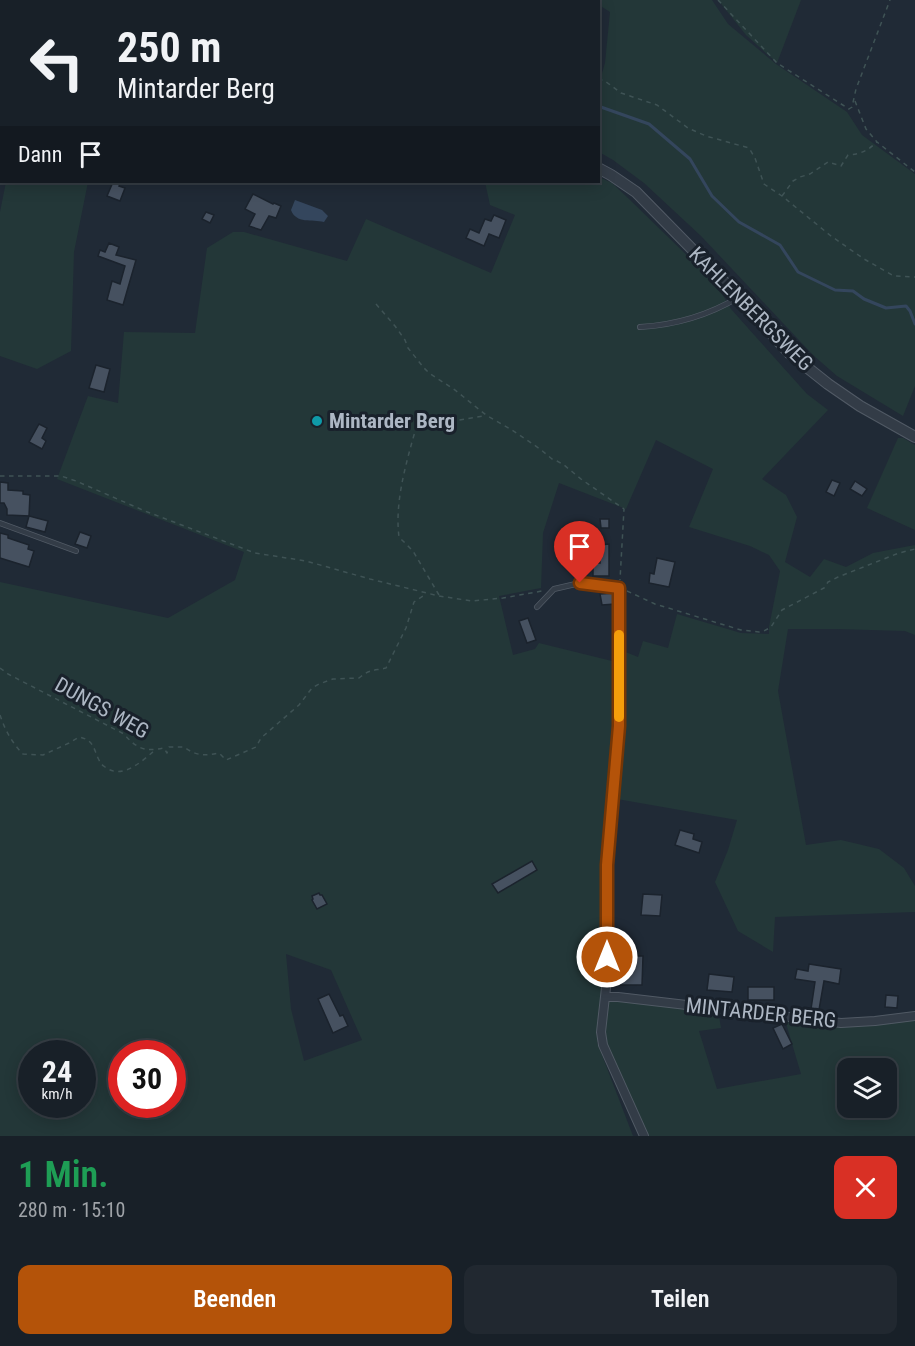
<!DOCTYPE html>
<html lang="de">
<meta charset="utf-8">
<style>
:root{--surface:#182028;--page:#212830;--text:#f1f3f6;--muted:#9fa3a8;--line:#363e45;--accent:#b45309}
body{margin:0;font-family:"Roboto Condensed",sans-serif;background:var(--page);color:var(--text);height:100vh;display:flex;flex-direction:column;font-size:22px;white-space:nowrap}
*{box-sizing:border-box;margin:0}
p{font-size:20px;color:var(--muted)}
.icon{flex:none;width:33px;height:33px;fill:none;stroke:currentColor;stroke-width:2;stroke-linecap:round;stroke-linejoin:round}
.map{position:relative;height:1136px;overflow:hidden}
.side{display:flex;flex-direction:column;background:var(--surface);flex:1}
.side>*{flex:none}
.guide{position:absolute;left:0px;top:0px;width:600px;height:183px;box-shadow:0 3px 15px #0003,0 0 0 2px var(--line);background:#182028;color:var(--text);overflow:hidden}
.controls{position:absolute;left:837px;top:1058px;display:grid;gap:12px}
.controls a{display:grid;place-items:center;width:60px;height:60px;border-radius:12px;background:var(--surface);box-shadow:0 3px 15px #0003,0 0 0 2px var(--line);font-size:30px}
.speed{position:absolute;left:18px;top:1040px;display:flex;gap:12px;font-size:30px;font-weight:700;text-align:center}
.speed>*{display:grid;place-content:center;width:78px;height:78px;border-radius:50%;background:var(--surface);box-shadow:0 3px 15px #0003,0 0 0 2px var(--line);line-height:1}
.speed small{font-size:15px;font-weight:400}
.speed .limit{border:9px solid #d22;background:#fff;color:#111}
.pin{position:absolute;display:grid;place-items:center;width:51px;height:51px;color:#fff;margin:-62px -26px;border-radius:50% 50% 50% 0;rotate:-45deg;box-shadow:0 0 6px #0007}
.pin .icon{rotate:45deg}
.me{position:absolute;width:66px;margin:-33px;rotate:0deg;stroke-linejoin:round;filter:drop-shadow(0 0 4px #0008)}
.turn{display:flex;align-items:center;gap:21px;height:126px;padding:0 18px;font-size:27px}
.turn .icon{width:78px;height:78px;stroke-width:2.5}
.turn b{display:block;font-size:42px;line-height:51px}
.then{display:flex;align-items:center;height:57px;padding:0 18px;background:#0003;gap:12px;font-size:22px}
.round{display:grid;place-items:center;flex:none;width:63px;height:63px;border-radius:12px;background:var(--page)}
.head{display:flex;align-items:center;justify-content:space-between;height:102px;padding:0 18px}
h1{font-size:36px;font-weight:600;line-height:45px;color:#1e9e55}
.cta{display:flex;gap:12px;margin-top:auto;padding:12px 18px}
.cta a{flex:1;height:69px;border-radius:12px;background:var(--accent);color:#fff;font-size:24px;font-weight:600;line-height:69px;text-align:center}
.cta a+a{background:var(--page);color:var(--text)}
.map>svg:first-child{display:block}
.green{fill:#233738;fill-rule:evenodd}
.water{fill:#34465d}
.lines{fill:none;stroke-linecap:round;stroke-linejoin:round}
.stream{stroke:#34465d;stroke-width:3}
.building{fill:#465160;stroke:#1b232d;stroke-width:1.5}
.service-casing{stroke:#515a65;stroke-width:6}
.minor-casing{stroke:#515a65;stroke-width:10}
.tertiary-casing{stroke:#515a65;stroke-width:12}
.path{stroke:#3f5355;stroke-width:1.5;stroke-dasharray:4.5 4.5;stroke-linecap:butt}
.service{stroke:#333c47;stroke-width:4.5}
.minor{stroke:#333c47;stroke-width:8}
.tertiary{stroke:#333c47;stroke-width:10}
.route-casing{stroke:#753606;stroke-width:15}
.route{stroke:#b45309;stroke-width:10}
.slow{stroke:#f59e0b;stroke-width:10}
.culture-dot{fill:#0f9aa8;stroke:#19212b;stroke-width:2}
.labels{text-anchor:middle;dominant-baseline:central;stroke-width:6;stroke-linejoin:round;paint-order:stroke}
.street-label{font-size:21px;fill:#adb7c4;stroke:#19212b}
.poi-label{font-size:21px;font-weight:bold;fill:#adb7c4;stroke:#19212b;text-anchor:start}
</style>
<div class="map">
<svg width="915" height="1136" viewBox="0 0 915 1136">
<rect width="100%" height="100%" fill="#202a36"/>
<g class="green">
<path d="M399 0H586L582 2 399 1Z"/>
<path d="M588 0H712L728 24 776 64 847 112 862 135 915 174V386L903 416 837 376 813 355 701 236 644 183 613 160 599 152V84L605 63 610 12 599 5 598 2 591 1Z"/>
<path d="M718 0H801L777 63 746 35Z"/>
<path d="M599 177 612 183 629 199 703 271 718 287 731 309 807 394 828 410 762 479 786 495 797 517 785 562 810 577 824 559 846 567 873 553 915 545V635L905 631 836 629H788L778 691 806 845 841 840 879 849 904 868 915 886V912L775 917 773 952 738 931 715 882 728 850 737 820 617 799 622 727 623 651 638 657 643 641 668 648 677 614 741 633 769 634V627L780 571 769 555 750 546 689 527 713 469 656 440 626 509 559 483 543 533 541 588 499 596 513 655 535 649 539 643 616 662V729L612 798 605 865 603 999 718 1010 721 1028 699 1031 717 1089 801 1074 785 1020 874 1024 915 1020V1136H647L604 1040 597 1042 633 1136H0V582L168 618 235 580 244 552 57 479 88 396 118 403 124 332 195 333 207 248 233 232H244L347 261 366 219 491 273 515 215 490 205 485 182H598ZM286 954 331 970 362 1040 304 1061 291 1009ZM32 1053H82V1104H32ZM122 1053H172V1104H122ZM848 1068H886V1107H848Z"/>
<path d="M6 182H88L74 252 71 351 37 369 0 356V212Z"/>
<path d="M898 438H903L915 445V530L867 508Z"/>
</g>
<path class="water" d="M295 200 322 210 328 216 324 222C312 219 296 224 291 210Z"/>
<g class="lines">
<g class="stream">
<path d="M482 2 483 0"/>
<path d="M598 106 649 124 690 159 712 196 739 222 780 245 798 272 835 290 853 291 864 299 886 308 906 306 910 311 915 324"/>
</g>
</g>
<g class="building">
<path d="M113 182H121L119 186 125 188 120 201 107 196Z"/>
<path d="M253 194 273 204 274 203 281 206 276 218 269 216 261 230 249 226 255 214 245 209Z"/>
<path d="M206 212 214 215 210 223 202 219Z"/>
<path d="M494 215 506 220 499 238 489 234 484 246 466 238 470 229 479 233 485 219 491 221Z"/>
<path d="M109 243 119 247 116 255 136 260 123 305 107 300 112 281 120 284 125 266 98 256 100 250 105 252Z"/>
<path d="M96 365 110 369 104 392 89 388Z"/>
<path d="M39 424 47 428 42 438 46 441 42 449 29 442Z"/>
<path d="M832 480 840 483 834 496 826 492Z"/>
<path d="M855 481 867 489 862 496 850 489Z"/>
<path d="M0 482 8 483V490L23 491V494L30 495 29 516 48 521 45 532 26 527 29 516 7 515V509L4 503H0Z"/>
<path d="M600 519H609V528H601Z"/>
<path d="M80 532 91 536 87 548 75 544Z"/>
<path d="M0 533 8 535V538L29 545 28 549 34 551 29 567 0 558Z"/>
<path d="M609 544V576H593V563H600V545Z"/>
<path d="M657 558 675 562 669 587 649 583 650 573 654 574Z"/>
<path d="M615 593V604L602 605 600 594Z"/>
<path d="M528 618 536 640 527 643 519 621Z"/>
<path d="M680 830 694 834 693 839 702 842 699 853 675 845Z"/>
<path d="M532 861 537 870 498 893 492 884Z"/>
<path d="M319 893 320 895H322L327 904 317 909 312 900 313 899 312 896Z"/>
<path d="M643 894 662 895 660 916 641 915Z"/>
<path d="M621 956H643L642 985H620Z"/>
<path d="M809 964 841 969 839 984 824 981 819 1010 811 1009 815 982 795 979 797 969 808 971Z"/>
<path d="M709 974 734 977 732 992 707 990Z"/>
<rect x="748" y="987" width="26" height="13"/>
<path d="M329 994 340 1016 343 1015 348 1026 333 1033 318 999Z"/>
<path d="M886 995 898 996 897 1008 885 1007Z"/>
<path d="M782 1024 792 1044 783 1049 773 1028Z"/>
</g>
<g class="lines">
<defs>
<g id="service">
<path d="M640 327C675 325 709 315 739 297"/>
<path d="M0 523 76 551"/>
<path d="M537 607 554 589 580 583 619 588V726L607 865V890"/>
</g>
<g id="minor">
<path d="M607 890V979L601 1032 603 1045 644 1136"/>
<path d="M606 997H618L841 1023 875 1021 915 1016"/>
</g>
<g id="tertiary">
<path d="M305 0 307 2"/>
<path d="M598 168 611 175 636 192 739 297 789 353 828 384 860 406 915 437"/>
</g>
</defs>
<use href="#service" class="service-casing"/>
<use href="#minor" class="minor-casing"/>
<use href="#tertiary" class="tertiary-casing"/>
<g class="path">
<path d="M718 0 777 63 849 109 852 107 856 89 890 0"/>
<path d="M544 2 546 0"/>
<path d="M598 79 605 81 621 93 657 105 688 128 706 136 749 148 755 158 764 184 782 196 831 236 864 259 894 276 915 277"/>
<path d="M855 101 866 129 877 142 915 172"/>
<path d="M782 196 793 181 800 177 810 174 828 162 841 166 848 155C861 154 867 151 877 142"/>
<path d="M376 304 395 326 405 340 408 348 424 368 429 373 455 390 486 415 512 430 540 449 552 459 557 461 564 465 581 479 624 509 620 580"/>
<path d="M768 313 809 354"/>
<path d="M0 476H61L76 481 145 511 255 553 306 561 370 579 439 596 472 601 503 598 542 591"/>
<path d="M627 591 655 604 741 630 759 632 764 631 771 627 782 610 824 588 828 582 838 577 899 553 915 549"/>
<path d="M439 595 413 551 399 537C394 498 409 454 419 417L459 420 483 416"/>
<path d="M0 668 8 674 124 734C137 749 145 752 164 748L167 753 169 747H184C196 756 205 756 219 753L226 760 256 747 261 738 299 705 312 688 319 684 333 679 359 678C370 669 373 671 386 668L406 628 414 602 426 594"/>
<path d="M0 715C5 730 12 743 23 754L43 755 69 743 79 737C94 740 93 748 99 760 101 764 101 764 105 767 122 780 141 762 154 751"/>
</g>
<use href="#service" class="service"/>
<use href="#minor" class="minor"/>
<use href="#tertiary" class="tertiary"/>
</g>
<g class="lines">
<defs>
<path id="route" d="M580 583 619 588V726L607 865V957"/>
</defs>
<use href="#route" class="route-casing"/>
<use href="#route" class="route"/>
<path class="slow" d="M619 717V635"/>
</g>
<circle class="culture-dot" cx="317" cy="421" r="6"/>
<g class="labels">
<g class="street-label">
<text transform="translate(751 309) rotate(45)">KAHLENBERGSWEG</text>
<text transform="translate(102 708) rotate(29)">DUNGS WEG</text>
<text transform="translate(761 1013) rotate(6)">MINTARDER BERG</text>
</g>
<g class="poi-label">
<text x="329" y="421">Mintarder Berg</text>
</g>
</g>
</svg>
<div class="controls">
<a><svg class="icon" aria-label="layers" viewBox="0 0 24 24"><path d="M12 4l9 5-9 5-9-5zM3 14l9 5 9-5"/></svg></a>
</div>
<div class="speed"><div>24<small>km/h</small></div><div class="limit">30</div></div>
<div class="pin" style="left:580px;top:583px;background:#d93025"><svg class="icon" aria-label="arrive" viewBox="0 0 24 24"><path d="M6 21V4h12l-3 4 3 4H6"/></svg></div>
<svg class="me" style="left:607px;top:957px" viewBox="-20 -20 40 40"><circle r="17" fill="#b45309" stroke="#fff" stroke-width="3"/><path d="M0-11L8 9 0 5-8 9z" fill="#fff"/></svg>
<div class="guide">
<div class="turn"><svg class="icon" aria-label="left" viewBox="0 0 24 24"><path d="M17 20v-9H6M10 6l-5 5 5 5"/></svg><div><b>250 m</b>Mintarder Berg</div></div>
<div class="then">Dann<svg class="icon" aria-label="arrive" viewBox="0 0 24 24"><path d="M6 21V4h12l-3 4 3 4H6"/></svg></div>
</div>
</div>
<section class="side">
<div class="head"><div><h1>1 Min.</h1><p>280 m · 15:10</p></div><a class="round" style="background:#d93025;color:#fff"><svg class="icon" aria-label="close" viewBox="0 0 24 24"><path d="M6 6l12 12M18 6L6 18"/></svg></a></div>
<div class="cta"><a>Beenden</a><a>Teilen</a></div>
</section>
